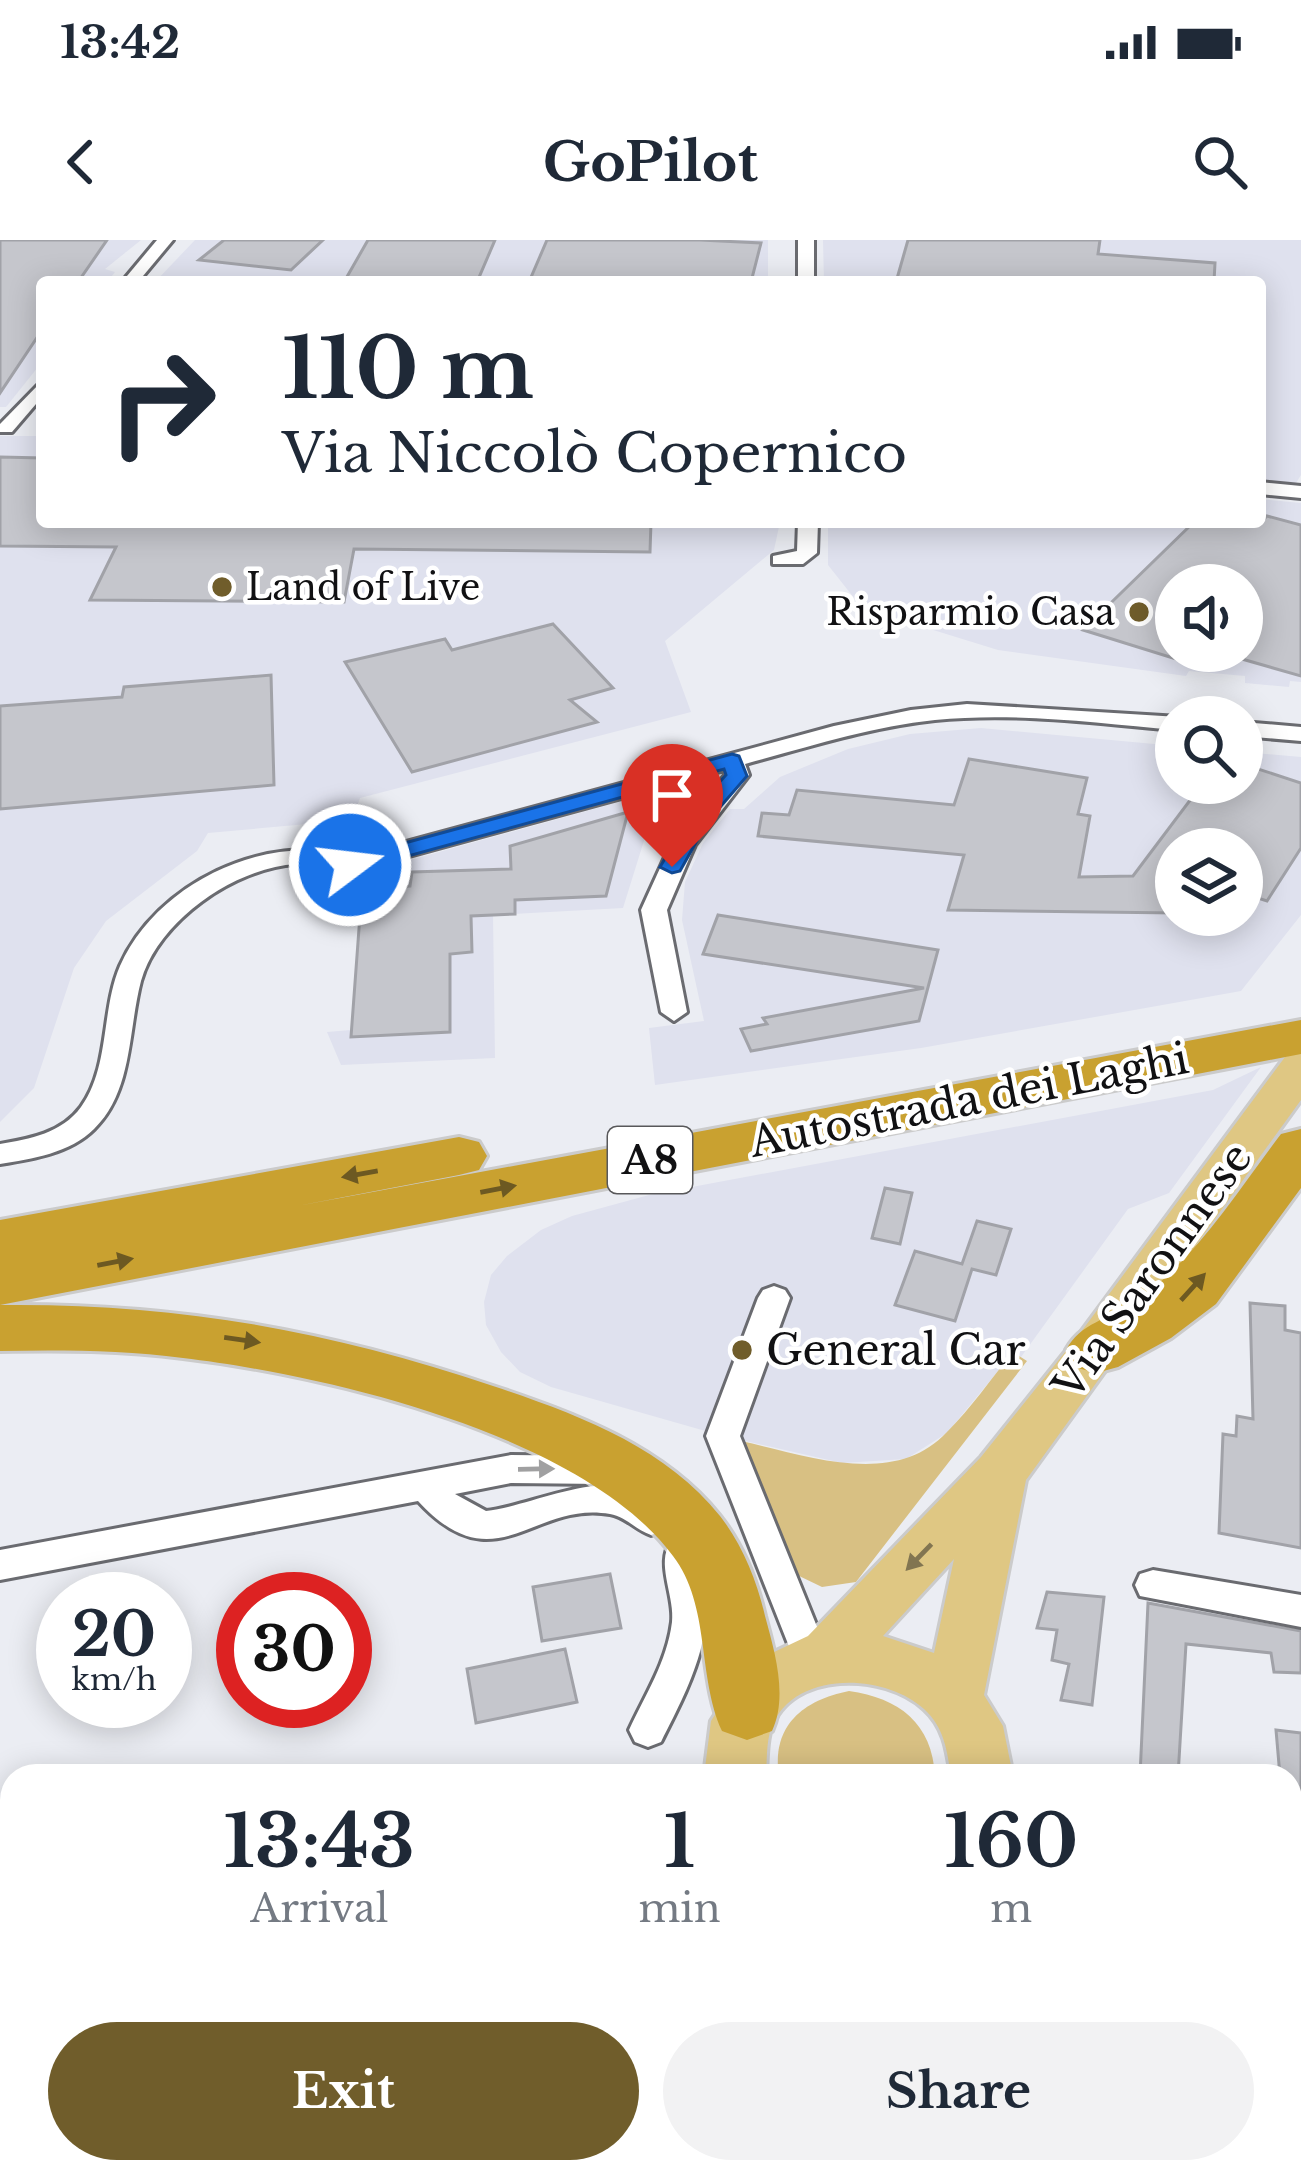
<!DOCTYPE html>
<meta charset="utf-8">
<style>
:root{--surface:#fff;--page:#f2f2f3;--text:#1f2937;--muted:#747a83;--accent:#705d2b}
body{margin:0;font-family:"Libre Baskerville",serif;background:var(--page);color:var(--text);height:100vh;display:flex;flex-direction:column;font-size:45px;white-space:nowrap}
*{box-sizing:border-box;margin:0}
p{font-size:39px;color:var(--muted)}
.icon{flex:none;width:66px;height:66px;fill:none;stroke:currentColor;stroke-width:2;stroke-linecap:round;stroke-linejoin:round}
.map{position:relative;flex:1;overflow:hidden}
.drawer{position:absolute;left:0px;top:1524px;width:1302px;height:420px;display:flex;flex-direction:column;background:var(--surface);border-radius:36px 36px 0 0;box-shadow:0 6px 30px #0003}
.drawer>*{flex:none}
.banner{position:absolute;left:36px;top:36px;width:1230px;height:252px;border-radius:12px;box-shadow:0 6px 30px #0003;background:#fff;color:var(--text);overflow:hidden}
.fabs{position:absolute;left:1155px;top:324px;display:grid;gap:24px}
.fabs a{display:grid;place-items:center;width:108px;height:108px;border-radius:50%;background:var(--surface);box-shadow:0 6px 30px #0003;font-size:60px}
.speed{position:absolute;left:36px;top:1332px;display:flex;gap:24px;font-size:60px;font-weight:700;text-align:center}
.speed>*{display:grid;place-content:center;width:156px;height:156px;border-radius:50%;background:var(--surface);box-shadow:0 6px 30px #0003;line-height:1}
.speed small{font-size:30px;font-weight:400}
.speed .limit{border:18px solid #d22;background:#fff;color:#111}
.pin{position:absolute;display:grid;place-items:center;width:102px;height:102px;color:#fff;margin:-123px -51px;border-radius:50% 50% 50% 0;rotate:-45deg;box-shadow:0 0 12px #0007}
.pin .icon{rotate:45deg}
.me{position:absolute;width:132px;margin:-66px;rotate:75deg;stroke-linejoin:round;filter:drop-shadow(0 0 9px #0008)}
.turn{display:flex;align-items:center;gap:42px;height:252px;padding:0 48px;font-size:54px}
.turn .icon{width:156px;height:156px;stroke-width:2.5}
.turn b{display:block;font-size:84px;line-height:102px}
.eta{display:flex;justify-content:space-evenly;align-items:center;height:204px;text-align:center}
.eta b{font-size:72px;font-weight:700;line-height:84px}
.cta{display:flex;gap:24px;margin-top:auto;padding:24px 48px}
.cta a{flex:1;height:138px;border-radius:72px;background:var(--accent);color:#fff;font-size:48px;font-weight:700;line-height:138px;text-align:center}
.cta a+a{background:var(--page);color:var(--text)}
.status{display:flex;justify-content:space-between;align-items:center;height:84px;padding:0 60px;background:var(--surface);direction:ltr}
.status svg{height:33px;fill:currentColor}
header{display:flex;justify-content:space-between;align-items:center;height:156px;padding:0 48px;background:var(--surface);font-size:54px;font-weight:700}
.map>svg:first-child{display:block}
.built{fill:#dfe1ee;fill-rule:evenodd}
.green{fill:#d8c083}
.building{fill:#c5c6cc;stroke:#a1a2a8;stroke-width:3}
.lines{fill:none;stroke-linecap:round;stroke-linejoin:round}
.street-casing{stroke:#6a6b70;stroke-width:6}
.primary-casing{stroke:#cbcbcb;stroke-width:6}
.highway-casing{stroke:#cbcbcb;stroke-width:6}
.street{fill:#fff;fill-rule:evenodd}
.primary{fill:#dfc783;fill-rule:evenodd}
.highway{fill:#c9a130;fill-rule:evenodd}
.oneway{fill:#6d5922}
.oneway2{fill:#a0a0a1}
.oneway3{fill:#827551}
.route{fill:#1a73e8;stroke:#114b97;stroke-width:3}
.poi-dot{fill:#705d2b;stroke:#fff;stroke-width:4.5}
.labels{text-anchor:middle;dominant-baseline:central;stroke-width:9;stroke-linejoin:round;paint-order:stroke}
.far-poi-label{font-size:36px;fill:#111113;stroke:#fff;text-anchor:start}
.shield{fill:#fff;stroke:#58585a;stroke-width:3}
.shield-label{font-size:39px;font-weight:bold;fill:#111113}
.street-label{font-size:42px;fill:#111113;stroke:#fff}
.poi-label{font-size:42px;fill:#111113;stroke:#fff;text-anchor:start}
</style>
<div class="status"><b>13:42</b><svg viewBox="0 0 49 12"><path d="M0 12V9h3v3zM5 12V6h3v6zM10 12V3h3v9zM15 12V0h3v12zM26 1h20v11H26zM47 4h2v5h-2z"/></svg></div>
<header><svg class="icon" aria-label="back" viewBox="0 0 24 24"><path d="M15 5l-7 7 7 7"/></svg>GoPilot<svg class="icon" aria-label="search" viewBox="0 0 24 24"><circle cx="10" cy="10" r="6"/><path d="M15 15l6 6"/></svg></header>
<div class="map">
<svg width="1301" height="1944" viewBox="0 0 1301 1944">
<rect width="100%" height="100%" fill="#ebedf3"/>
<g class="built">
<path d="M0 0H141L105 29 115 32 107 42H42V122L6 167H0Z"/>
<path d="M195 0H768V42H155Z"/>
<path d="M823 0H1301V235L1296 243 1260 240V42H824Z"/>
<path d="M0 196H42V282H780L774 310 665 401 691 472 360 558 352 580 208 593 197 611 106 681 74 728 34 848 0 882Z"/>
<path d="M1260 259 1301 263V442L1290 441 1289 447 1245 443V436L1189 431 1186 436 998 410 862 368 828 325V282H1260ZM1176 345H1242V411H1176Z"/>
<path d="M981 488 1176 506V543H1242V512L1301 517V675L1241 751 921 808 655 845 649 788 704 781 682 680 685 642 703 603 730 569H744L780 537 848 509 910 494ZM1176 609H1242V675H1176Z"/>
<path d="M648 554 647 591 623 668 493 675 495 818 341 825 327 792 351 790 361 659H350V651L360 634Z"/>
<path d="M1261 827 1169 953 1128 969 1021 1117 1013 1113 947 1193 906 1219 842 1223 723 1196 551 1147 520 1132 501 1112 486 1085 484 1062 491 1035 507 1016 541 990 572 976 649 955 1213 850Z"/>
</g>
<g class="green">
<path d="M1013 1112 1027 1121 856 1342 822 1347 795 1334 741 1201C806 1215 894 1249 947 1192 971 1168 991 1139 1013 1112Z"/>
<path d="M849 1451C899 1458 932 1483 935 1536H779C771 1486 803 1460 849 1451Z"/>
</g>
<g class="building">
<path d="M0 0H107L78 42H42V90L0 153Z"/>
<path d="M224 0H323L291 30 199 20Z"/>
<path d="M368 0H495L477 42H344Z"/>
<path d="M547 0H700L761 3 751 42H529Z"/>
<path d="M908 0H1100L1098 14 1215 23 1214 42H896Z"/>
<path d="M0 217 42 218V282H651L650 312 354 309 344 362 90 360 116 307 0 306Z"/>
<path d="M1267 276 1301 285V436L1242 419V345H1176V419L1083 390 1194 282H1261Z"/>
<path d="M553 384 613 448 570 460 597 482 412 532 345 422 445 399 452 410Z"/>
<path d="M271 435 274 545 0 569V466L122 457 124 447Z"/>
<path d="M969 519 1087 538 1078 574 1090 576 1079 637 1133 636 1203 543H1242L1249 526 1301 543V608L1267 661 1242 653V609H1176V673L948 670 964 615 758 596 762 573 789 575 797 550 954 565Z"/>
<path d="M628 572 606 656 515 660V674L471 676 472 712 450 714V792L351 797 362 648 410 646 412 632 511 629 510 606Z"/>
<path d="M718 675 938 710 919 781 751 811 741 789 767 784 763 778 924 748 703 714Z"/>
<path d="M885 948 912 953 900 1004 872 998Z"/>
<path d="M977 981 1011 989 996 1035 972 1029 955 1081 895 1065 915 1011 962 1024Z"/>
<path d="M1250 1063 1285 1066V1090L1301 1093V1308L1219 1293 1223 1194 1236 1196 1237 1176 1253 1179Z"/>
<path d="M610 1334 621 1388 542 1401 533 1347Z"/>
<path d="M1047 1352 1104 1357 1092 1465 1061 1460 1069 1424 1052 1420 1057 1390 1037 1388Z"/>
<path d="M1148 1363 1301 1391V1433L1274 1432 1271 1413 1186 1404 1178 1536H1140Z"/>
<path d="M565 1409 577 1462 476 1483 467 1429Z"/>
<path d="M1276 1490 1301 1493V1570L1290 1571V1536H1280Z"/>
</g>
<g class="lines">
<defs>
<g id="street">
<path d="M157 0H173L138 42H122Z"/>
<rect x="798" y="0" width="16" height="42"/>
<path d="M42 141V157L12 192H0V184Z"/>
<path d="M1260 242 1301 246V258L1260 254Z"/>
<path d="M798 282H818L817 313 803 324H773V316L797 311Z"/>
<path d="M967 464 1179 477 1176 490C1096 483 1015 472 935 480 870 487 808 507 745 524L749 535 695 605 667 670 687 772 674 781 661 772 641 670 671 604 725 535 724 530 350 632C331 628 315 623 296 624 234 628 158 681 141 741 128 790 133 851 94 889 70 913 32 919 0 924V904C30 899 62 893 81 867 110 827 101 770 120 726 156 644 266 591 351 617L834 486 911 470Z"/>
<path d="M1242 482 1301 487V501L1242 496Z"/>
<path d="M774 1046 785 1050 790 1058 740 1196 830 1419 825 1430 812 1435 799 1430 794 1419 706 1196 758 1058 763 1050Z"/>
<path d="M511 1215 603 1216 615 1220 620 1230 615 1240 603 1244 511 1243 455 1254 486 1271C539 1266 633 1210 668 1281L663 1291 651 1295C636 1290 625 1276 610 1274 533 1260 496 1346 418 1261L0 1340V1310Z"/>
<path d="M680 1303 692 1307C726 1377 693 1439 661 1502L648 1507 635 1502 629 1490C645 1455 667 1422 672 1382 675 1359 658 1327 668 1307Z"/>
<path d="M1153 1330 1301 1355V1387L1140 1356 1135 1345 1140 1334Z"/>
<path d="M12 1607V1647L0 1652V1612Z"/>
<path d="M1290 1714 1301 1717V1759L1290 1756Z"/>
</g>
<g id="primary">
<path d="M1301 812V860L1026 1240 984 1455 1003 1486 1013 1536H951C947 1510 944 1487 924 1469 884 1432 791 1430 771 1489 766 1503 767 1522 766 1536H704L711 1481 747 1425 808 1396 981 1217 1078 1096 1285 817ZM954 1319 934 1413 883 1396Z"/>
<path d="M486 1932H561L556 1944H481Z"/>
</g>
<g id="highway">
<path d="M1301 780V814L0 1065V980L459 897 479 902 487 916 479 930 459 935 297 966Z"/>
<path d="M1301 889V948L1216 1064 1171 1098 1118 1127 1096 1133 1074 1127 1066 1110C1080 1083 1109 1079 1133 1063 1195 1021 1236 953 1281 894Z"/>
<path d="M0 1065C175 1063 327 1090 493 1146 576 1174 664 1206 720 1276 742 1304 757 1341 765 1376 775 1413 788 1456 772 1491L747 1500 722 1491C697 1436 711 1366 673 1316 583 1195 327 1135 183 1118 122 1110 61 1110 0 1111Z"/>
</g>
</defs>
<use href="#street" class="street-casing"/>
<use href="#primary" class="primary-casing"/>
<use href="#highway" class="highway-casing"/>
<use href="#street" class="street"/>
<use href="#primary" class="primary"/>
<use href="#highway" class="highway"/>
</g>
<defs><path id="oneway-solid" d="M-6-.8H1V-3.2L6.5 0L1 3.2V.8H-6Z" transform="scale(3)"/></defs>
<g class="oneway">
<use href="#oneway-solid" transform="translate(360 934) rotate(170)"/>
<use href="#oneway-solid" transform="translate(498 949) rotate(-11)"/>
<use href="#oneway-solid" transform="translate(115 1022) rotate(-11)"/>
<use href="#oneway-solid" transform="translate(1193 1047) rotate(-48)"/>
<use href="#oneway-solid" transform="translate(242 1100) rotate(8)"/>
</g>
<use class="oneway2" href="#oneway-solid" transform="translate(536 1229) rotate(-1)"/>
<use class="oneway3" href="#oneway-solid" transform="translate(919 1317) rotate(134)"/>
<path class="route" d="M732 514 739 516 747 536 708 581 680 631 672 633 660 627 691 574 726 535 724 529 350 632 339 625 342 620Z"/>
<g class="poi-dot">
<circle cx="222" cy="347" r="12"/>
<circle cx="1139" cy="372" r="12"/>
<circle cx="742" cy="1110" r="12"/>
</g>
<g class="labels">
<g class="far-poi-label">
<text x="246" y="347">Land of Live</text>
<text x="1115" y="372" text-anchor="end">Risparmio Casa</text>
</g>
<rect class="shield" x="608" y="887" width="84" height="66" rx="9"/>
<g class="shield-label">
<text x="650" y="920">A8</text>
</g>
<g class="street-label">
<text transform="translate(969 860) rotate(-11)">Autostrada dei Laghi</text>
<text transform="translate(1152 1031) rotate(-54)">Via Saronnese</text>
</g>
<g class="poi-label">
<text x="766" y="1110">General Car</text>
</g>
</g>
</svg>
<div class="fabs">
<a><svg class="icon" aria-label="sound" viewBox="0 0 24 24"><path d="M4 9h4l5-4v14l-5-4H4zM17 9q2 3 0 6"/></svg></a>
<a><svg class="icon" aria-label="search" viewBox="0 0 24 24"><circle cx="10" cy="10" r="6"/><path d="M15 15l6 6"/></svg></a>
<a><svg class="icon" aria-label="layers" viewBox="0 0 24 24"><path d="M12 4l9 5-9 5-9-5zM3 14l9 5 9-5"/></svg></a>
</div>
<div class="speed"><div>20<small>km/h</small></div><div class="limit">30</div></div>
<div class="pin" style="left:672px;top:627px;background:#d93025"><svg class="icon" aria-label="arrive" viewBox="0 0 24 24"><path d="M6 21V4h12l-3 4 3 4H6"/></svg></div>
<svg class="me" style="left:350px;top:625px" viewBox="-20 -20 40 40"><circle r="17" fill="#1a73e8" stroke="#fff" stroke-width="3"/><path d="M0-11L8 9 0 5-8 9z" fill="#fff"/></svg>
<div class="banner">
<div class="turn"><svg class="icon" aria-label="right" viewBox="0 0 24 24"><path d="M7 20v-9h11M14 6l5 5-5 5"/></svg><div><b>110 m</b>Via Niccolò Copernico</div></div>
</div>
<section class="drawer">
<div class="eta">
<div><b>13:43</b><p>Arrival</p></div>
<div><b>1</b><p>min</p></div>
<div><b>160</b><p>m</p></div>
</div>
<div class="cta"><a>Exit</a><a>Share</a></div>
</section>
</div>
